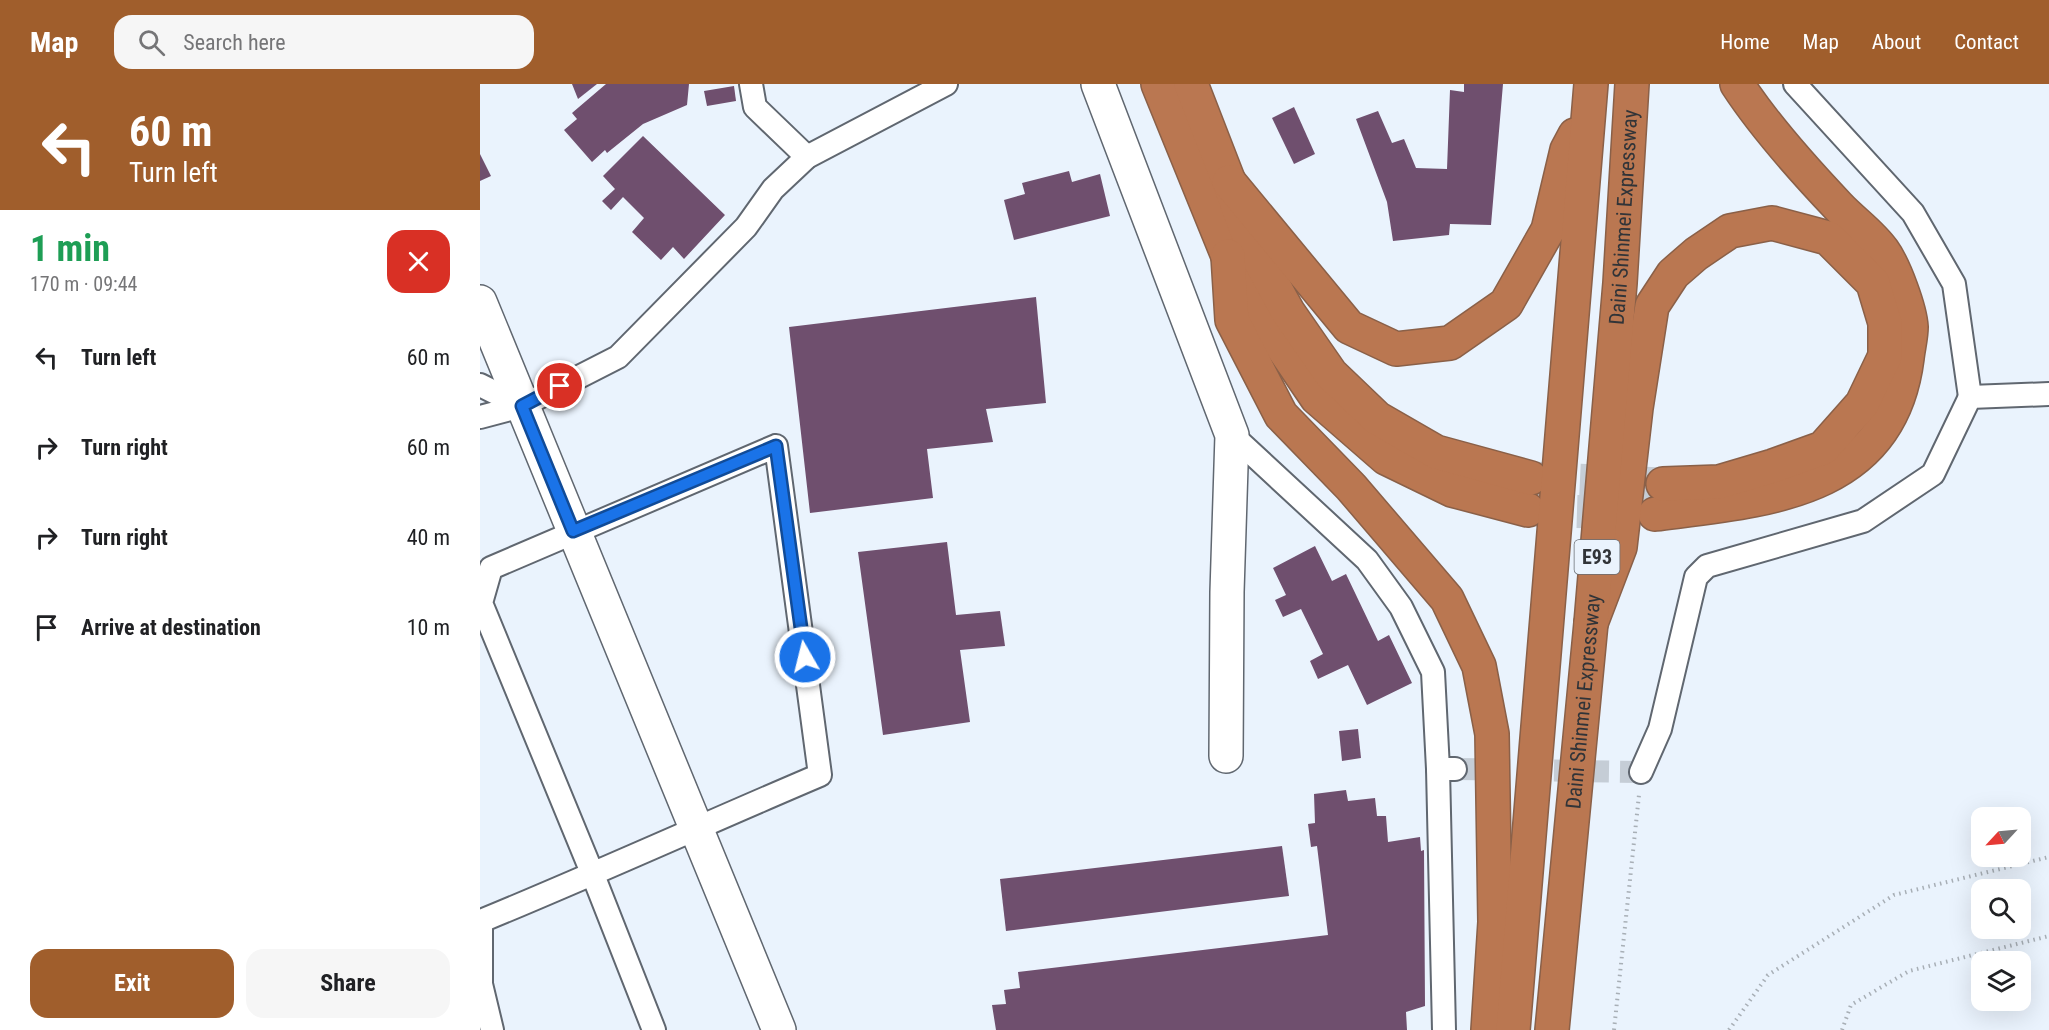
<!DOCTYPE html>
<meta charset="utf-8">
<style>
:root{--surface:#fff;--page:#f6f6f6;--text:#202124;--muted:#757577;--accent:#a05e2c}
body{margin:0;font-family:"Roboto Condensed",sans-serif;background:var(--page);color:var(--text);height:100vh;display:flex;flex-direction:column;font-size:22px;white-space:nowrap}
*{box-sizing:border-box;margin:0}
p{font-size:20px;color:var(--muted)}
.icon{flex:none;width:33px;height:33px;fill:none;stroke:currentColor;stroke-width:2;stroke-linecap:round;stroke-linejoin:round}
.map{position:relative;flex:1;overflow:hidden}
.drawer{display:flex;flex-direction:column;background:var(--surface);width:480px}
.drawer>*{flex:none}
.guide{background:#a05e2c;color:#fff;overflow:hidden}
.needle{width:39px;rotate:244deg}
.controls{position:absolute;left:1491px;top:723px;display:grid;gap:12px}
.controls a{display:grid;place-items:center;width:60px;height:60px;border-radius:12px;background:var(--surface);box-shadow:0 6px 24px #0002;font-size:30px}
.pin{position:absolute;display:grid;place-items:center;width:51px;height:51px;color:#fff;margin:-26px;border:3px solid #fff;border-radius:50%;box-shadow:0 2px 6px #0007}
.me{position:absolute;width:66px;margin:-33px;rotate:352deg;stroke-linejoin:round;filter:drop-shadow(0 0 4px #0008)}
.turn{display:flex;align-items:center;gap:21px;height:126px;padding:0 30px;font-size:27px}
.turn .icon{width:78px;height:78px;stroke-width:2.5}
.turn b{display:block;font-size:42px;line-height:51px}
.round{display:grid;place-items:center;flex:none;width:63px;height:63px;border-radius:18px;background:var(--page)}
.headline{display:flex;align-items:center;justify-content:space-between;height:102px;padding:0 30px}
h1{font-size:36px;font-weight:700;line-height:45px;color:#1e9e55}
.button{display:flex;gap:12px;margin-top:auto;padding:12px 30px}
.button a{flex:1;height:69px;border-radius:18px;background:var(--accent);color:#fff;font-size:24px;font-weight:700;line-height:69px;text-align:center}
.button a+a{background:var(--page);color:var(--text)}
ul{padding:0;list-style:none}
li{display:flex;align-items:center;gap:18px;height:90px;padding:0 30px}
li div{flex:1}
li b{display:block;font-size:22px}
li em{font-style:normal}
header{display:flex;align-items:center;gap:36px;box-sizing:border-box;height:84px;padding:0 30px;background:var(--accent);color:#fff}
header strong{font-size:28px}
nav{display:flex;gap:33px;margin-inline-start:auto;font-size:21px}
.search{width:420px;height:54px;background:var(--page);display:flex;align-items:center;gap:15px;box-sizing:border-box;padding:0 21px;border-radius:18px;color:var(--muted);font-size:22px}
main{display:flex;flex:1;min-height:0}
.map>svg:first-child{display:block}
.building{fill:#6f4f6e}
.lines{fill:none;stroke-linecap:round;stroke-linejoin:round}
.street-tunnel{stroke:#c5cdd6;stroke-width:22;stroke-dasharray:22 11;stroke-linecap:butt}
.highway-tunnel{stroke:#c5cdd6;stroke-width:33;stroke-dasharray:33 16;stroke-linecap:butt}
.street-casing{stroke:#606770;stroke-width:26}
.secondary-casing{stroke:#606770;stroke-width:36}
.highway-casing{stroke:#8a6048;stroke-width:36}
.path{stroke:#a8afb6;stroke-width:4;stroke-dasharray:1.5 4.5;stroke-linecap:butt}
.street{stroke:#fff;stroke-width:22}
.secondary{stroke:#fff;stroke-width:33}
.highway{stroke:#ba7751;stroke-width:33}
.route-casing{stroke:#114b97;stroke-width:15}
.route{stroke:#1a73e8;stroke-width:10}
.labels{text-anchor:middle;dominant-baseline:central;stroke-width:6;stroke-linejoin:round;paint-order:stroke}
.shield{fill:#eaf3fd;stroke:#686d73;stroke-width:1.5}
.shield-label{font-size:20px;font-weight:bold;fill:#313438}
.street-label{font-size:21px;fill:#313438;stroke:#eaf3fd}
</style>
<header>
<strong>Map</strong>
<div class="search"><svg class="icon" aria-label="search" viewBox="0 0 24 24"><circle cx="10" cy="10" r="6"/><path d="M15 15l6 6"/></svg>Search here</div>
<nav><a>Home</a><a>Map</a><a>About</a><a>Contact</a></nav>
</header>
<main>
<section class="drawer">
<div class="guide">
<div class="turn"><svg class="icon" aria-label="left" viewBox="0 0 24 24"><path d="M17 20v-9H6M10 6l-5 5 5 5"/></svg><div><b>60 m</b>Turn left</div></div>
</div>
<div class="headline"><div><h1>1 min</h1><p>170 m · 09:44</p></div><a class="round" style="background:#d93025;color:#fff"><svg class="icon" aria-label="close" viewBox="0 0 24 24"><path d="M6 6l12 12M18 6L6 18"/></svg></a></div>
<ul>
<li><svg class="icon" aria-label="left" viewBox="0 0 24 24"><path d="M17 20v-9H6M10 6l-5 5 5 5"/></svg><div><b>Turn left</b></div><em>60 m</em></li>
<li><svg class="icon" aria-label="right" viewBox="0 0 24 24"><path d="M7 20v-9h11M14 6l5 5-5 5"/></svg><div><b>Turn right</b></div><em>60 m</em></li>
<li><svg class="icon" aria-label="right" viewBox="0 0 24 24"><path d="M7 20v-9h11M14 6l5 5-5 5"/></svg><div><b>Turn right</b></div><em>40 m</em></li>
<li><svg class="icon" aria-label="arrive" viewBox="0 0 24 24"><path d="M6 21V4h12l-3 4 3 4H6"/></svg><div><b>Arrive at destination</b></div><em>10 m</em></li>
</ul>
<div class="button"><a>Exit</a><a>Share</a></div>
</section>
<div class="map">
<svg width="1569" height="946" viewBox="0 0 1569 946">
<rect width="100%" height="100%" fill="#eaf3fd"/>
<g class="building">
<path d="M92 0H117L98 15Z"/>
<path d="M126 0H209L207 21 163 40 127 69 125 66 112 78 84 46 97 35 92 29Z"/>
<path d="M984 0H1023L1011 141 970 140 969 151 913 157 907 118 876 35 898 27 912 59 924 55 936 84 967 85 970 6 984 8Z"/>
<path d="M254 2 256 17 227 22 224 7Z"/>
<path d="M814 23 835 70 814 80 792 34Z"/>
<path d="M163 52 245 131 204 175 193 163 181 176 152 148 164 134 143 113 131 126 122 117 135 105 123 92Z"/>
<path d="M0 70 11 92 0 97Z"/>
<path d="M589 87 592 98 620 90 630 132 534 156 524 116 545 110 542 99Z"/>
<path d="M556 213 566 319 506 325 513 358 447 365 453 414 330 429 309 243Z"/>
<path d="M467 458 476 531 520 527 525 562 480 566 490 638 403 651 378 468Z"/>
<path d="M835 462 852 497 866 490 898 557 909 551 932 599 887 621 868 581 838 595 830 577 843 570 821 525 803 533 795 516 806 511 793 484Z"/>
<path d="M878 645 881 674 862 677 859 647Z"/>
<path d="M866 706 868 717 895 714 897 732H906L908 758 940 753 941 767 944 766 945 922 926 928 927 946H516L512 921 526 920 524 906 540 904 538 888 848 851 837 762 831 763 828 740 835 739 834 710Z"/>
<path d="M802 762 809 812 526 847 520 795Z"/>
</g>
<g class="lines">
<path class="street-tunnel" d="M975 685 1161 688"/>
<g class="highway-tunnel">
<path d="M1051 394 1183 400"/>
<path d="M1048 426 1149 429"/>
</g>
<defs>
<g id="street">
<path d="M271 0 275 23 327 73"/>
<path d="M1315 0 1433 129 1474 200 1490 313"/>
<path d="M0 301 42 322"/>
<path d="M0 333 42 322 138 273 266 143 293 105 327 73 466 0"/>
<path d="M752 351 887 476 921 523 953 588 958 685H975"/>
<path d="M958 685 964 946"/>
<path d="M1161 688 1180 645 1216 493 1227 482 1383 437 1453 390 1490 313 1569 310"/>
<path d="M12 946 1 900V837C115 790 227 739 340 691L296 362 11 484 1 519 113 791 174 946"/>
</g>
<g id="secondary">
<path d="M618 0 752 351 747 508 746 672"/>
<path d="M0 218 299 946"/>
</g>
<g id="highway">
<path d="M678 0 748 172 790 245 837 314 906 374 972 406 1048 426"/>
<path d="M711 0 749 98 773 164 808 228 851 290 897 334 956 368 1051 394"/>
<path d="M749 98 869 243 916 265 970 259 1026 220 1068 146 1087 66 1095 51"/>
<path d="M748 172 752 236 801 331 871 403 967 515 999 582 1012 650 1015 838 1008 946"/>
<path d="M1175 430C1284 416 1410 410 1427 274 1428 264 1431 253 1431 243 1430 225 1414 182 1403 167 1391 150 1372 137 1358 122 1322 84 1285 43 1257 0"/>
<path d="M1111 539 1140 463 1156 324 1172 222 1193 190 1216 170 1250 147 1292 139 1348 154 1393 199 1405 239V272L1382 320 1343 364 1293 382 1239 398 1183 400"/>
<path d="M1033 946 1111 0"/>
<path id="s1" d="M1072 946 1111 539 1140 199 1152 0"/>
</g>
</defs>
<use href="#street" class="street-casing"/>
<use href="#secondary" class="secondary-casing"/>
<use href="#highway" class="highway-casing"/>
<g class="path">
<path d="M1134 946 1159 711"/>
<path d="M1249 946 1288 891 1414 811 1569 773"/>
<path d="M1362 946 1371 921 1429 887 1569 852"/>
</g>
<use href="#street" class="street"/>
<use href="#secondary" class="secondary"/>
<use href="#highway" class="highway"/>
</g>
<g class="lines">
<defs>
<path id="route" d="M80 302 42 322 93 447 296 362 325 573"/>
</defs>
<use href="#route" class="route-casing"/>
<use href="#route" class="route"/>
</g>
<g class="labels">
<rect class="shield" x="1094.5" y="456" width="45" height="34" rx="4.5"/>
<g class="shield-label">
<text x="1117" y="473">E93</text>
</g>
<g class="street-label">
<text stroke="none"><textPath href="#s1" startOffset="816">Daini Shinmei Expressway</textPath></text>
<text stroke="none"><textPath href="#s1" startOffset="330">Daini Shinmei Expressway</textPath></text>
</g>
</g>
</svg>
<div class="controls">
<a><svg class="needle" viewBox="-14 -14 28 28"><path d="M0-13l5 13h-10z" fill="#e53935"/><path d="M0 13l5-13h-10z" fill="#757577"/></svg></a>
<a><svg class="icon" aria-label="search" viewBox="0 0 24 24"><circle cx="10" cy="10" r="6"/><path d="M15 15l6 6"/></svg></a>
<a><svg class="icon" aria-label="layers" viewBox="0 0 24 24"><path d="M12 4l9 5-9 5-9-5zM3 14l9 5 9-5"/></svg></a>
</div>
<div class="pin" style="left:80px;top:302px;background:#d93025"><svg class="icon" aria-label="arrive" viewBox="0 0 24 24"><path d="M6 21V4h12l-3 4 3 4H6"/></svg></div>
<svg class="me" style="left:325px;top:573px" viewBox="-20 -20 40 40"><circle r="17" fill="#1a73e8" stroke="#fff" stroke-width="3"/><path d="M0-11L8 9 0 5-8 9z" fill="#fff"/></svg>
</div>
</main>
